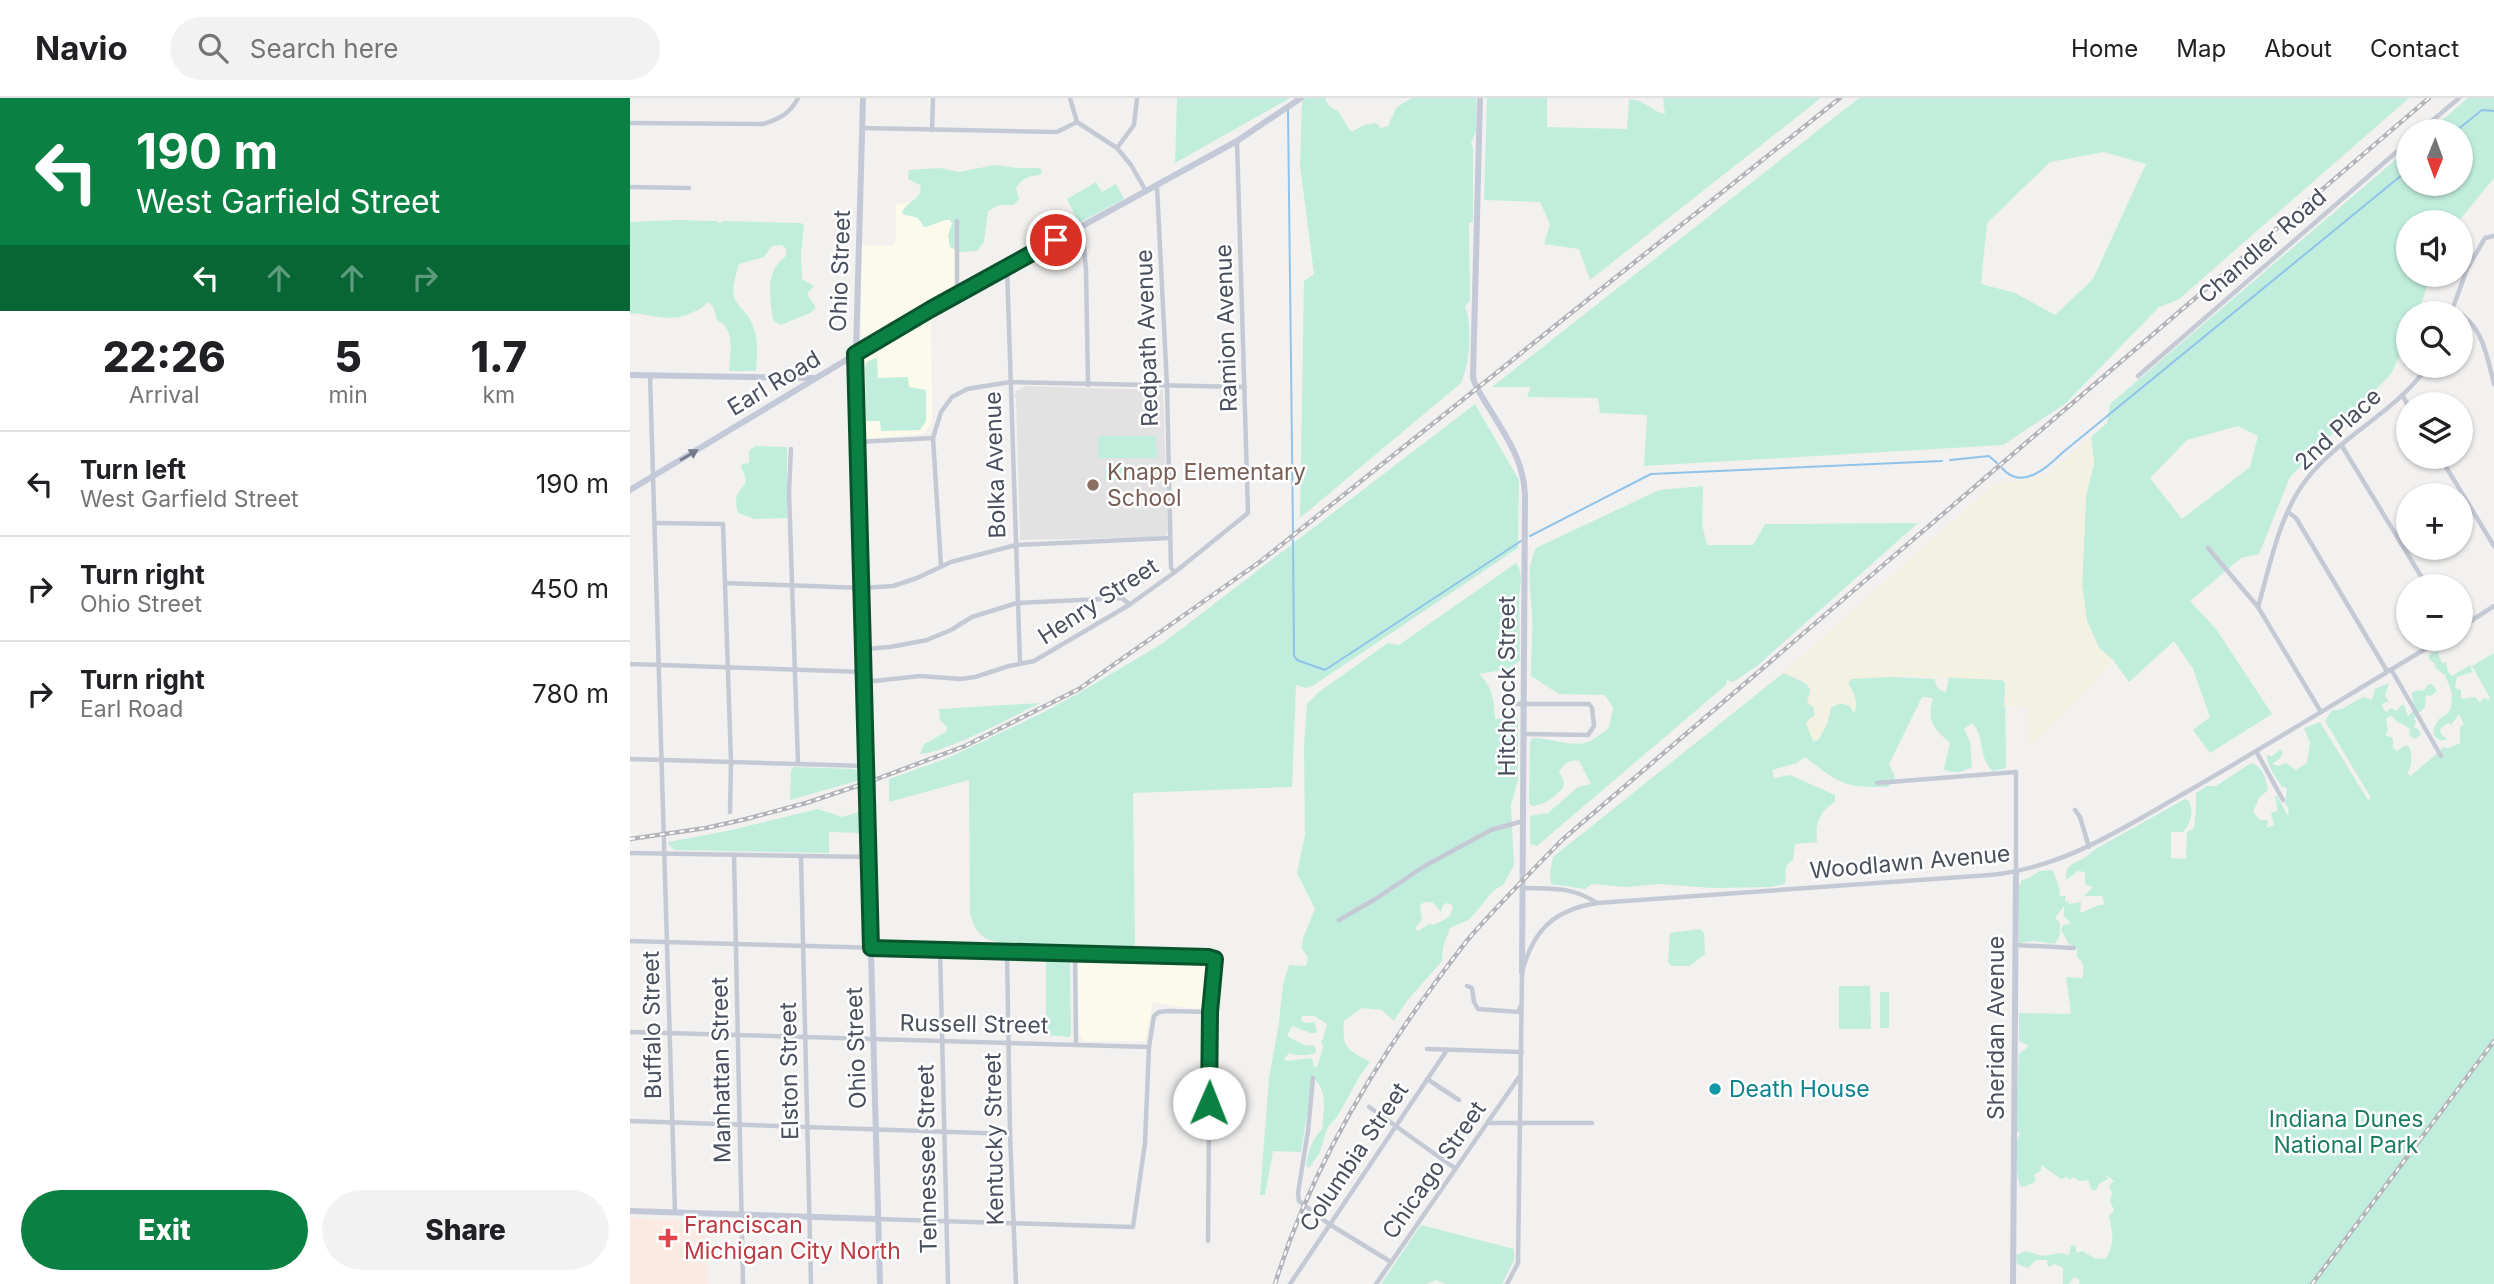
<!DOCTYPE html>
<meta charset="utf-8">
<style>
:root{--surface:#fff;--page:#f2f2f2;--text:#202124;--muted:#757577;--line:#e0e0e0;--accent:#0b8043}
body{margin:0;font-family:Inter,sans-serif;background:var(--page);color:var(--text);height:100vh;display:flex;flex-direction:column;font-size:26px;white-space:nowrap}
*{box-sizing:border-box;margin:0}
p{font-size:23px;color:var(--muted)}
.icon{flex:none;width:38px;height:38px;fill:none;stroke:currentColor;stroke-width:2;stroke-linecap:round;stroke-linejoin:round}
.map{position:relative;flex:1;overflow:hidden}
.details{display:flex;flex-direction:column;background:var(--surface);width:630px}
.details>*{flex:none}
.hud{background:#0b8043;color:#fff;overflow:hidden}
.needle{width:46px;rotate:181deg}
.buttons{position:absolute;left:1766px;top:21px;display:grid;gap:14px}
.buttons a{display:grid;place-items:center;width:77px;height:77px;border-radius:50%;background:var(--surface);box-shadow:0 2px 5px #0004;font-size:35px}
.pin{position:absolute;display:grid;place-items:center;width:60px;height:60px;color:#fff;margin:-30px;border:4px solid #fff;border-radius:50%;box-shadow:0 2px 7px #0007}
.me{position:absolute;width:77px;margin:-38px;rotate:1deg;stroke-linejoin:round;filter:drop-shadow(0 0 5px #0008)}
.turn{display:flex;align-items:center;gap:24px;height:147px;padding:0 21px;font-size:32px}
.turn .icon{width:91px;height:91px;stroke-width:2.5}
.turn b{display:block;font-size:49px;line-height:60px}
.lanes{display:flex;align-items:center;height:66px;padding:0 21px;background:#0003;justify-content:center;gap:35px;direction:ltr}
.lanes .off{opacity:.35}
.eta{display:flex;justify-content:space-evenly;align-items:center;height:119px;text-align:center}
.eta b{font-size:42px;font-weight:800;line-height:49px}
.cta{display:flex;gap:14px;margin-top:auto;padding:14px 21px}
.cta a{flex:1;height:80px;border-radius:42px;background:var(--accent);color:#fff;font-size:28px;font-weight:800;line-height:80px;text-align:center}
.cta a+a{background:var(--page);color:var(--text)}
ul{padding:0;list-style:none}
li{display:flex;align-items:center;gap:21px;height:105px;padding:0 21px;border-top:2px solid var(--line)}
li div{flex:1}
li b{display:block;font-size:26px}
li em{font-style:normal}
header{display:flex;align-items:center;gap:42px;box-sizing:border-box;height:98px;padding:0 35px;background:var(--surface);border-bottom:2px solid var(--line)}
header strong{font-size:33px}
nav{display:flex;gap:38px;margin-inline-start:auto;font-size:24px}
.search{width:490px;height:63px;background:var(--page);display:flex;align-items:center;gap:18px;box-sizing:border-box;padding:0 24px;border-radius:38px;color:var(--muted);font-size:26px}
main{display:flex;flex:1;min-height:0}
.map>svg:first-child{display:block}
.commercial{fill:#fcfaeb}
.education{fill:#e3e2e2}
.medical{fill:#faeae2}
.green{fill:#c1eedc;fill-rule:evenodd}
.sand{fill:#f3f1e2}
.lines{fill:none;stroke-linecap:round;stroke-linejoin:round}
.stream{stroke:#90c3e9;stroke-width:2}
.street{stroke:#c4c9d4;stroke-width:4.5}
.secondary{stroke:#c4c9d8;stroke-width:6}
.rail-casing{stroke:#b3b4ba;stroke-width:4.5}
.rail{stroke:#fff;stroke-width:2;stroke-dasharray:5;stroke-linecap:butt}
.oneway{fill:#747a88}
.route-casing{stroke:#07532c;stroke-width:18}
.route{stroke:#0b8043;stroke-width:12}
.education-dot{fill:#8d6e63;stroke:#fff;stroke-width:2.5}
.culture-dot{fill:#0f9aa8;stroke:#fff;stroke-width:2.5}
.health-dot{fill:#e0444e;stroke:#fff;stroke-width:2.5}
.labels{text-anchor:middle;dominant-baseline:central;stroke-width:5;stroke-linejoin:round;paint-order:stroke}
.street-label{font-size:23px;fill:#494f5d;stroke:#fff}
.education-label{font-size:23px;fill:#785e54;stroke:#fff;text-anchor:start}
.culture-label{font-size:23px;fill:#0d838f;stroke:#fff;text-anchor:start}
.park-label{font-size:23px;fill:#1b7c61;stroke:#fff}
.health-label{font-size:23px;fill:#be3a42;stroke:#fff;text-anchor:start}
</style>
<header>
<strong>Navio</strong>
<div class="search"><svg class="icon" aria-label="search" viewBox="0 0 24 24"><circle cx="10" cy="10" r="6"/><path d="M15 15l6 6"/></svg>Search here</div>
<nav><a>Home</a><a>Map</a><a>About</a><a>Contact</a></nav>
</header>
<main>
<section class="details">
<div class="hud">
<div class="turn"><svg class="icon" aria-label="left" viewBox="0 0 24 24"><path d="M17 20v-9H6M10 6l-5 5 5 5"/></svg><div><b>190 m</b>West Garfield Street</div></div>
<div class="lanes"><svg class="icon" aria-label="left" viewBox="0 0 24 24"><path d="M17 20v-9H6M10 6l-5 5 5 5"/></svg><svg class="icon off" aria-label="ahead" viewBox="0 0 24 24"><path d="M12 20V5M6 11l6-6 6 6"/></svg><svg class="icon off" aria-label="ahead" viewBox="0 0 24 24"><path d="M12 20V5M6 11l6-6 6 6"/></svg><svg class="icon off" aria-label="right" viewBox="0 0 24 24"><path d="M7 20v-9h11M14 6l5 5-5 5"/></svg></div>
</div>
<div class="eta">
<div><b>22:26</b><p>Arrival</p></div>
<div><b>5</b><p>min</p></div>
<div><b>1.7</b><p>km</p></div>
</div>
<ul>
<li><svg class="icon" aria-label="left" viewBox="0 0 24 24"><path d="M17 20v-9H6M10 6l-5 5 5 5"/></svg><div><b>Turn left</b><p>West Garfield Street</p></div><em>190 m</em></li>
<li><svg class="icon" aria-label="right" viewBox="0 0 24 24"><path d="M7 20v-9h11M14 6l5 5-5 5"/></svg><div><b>Turn right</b><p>Ohio Street</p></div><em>450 m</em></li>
<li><svg class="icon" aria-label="right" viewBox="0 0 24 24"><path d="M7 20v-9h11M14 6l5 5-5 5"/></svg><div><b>Turn right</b><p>Earl Road</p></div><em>780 m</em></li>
</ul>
<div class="cta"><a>Exit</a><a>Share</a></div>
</section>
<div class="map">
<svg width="1864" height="1186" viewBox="0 0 1864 1186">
<rect width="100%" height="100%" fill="#f2f1f0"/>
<g class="commercial">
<path d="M326 97V194L244 242 233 239 231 233V147L263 148 266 139V106Z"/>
<path d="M299 218H301L302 325 293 336 233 341 231 339 229 282 232 257Z"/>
<path d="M454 860 579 864 577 903 574 909 566 911 523 904 515 943H454L449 936 448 865 449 861Z"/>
</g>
<path class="education" d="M395 288 533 292 538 433 536 437 533 439 390 442 386 300 384 299 386 293Z"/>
<path class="medical" d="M0 1120 76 1123 75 1157H77L78 1186H0Z"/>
<g class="green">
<path d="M547 0H660L545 65Z"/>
<path d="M675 0H695L699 8 708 13 721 34 734 27 746 25 751 30 758 28 766 10 781 0H846V34L841 45 843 50V124L839 125 840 203 835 208C843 230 840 264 831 285L670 420 674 183 684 176 670 67 672 5Z"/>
<path d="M857 0H917V29L997 31 999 1C1015 2 1021 13 1035 16L1033 0H1191L960 182 949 151 914 146 920 126 910 104 854 102Z"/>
<path d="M1229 0H1779L1548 202 1529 209 1435 306 1373 347 1014 368 1017 317 970 315 968 300 897 299 901 289H862ZM1474 54 1516 66 1463 181 1425 217 1385 195 1351 186 1357 125 1420 64Z"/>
<path d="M1838 0H1864V80L1828 124H1778V177H1801L1788 215H1778V240L1761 276 1660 379 1629 456 1611 460 1560 503 1586 531 1642 616 1580 655 1563 632 1580 619 1563 571 1544 543 1499 584 1483 562 1469 550 1457 523 1452 487 1456 398 1464 365 1461 339 1477 325 1480 306 1778 51V86H1830V33H1799ZM1608 328 1628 338 1620 369 1552 421 1520 380 1557 342Z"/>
<path d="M365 67 388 70H410L412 73 410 77C398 78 393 80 386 90L389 101 384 107H369L358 113 354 144 347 153 330 154 320 149 318 138 322 125 320 122C310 121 304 128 294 129L288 120 272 116C274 103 295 102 290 87L278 81 279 72 310 70 329 74Z"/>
<path d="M466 84 472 94 486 86 494 101 449 125 437 101Z"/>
<path d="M47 122 86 123 90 125 93 123 171 125 174 128 171 156 172 181 184 188 177 196 186 210 180 215 151 227 143 222C140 199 134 174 156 158V151L152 147 142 148 134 159 109 166C105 182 98 195 110 209 116 215 120 220 123 228 129 242 127 258 126 273H99C100 254 106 231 87 222L83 208 77 204C73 210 70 211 63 214 41 226 23 216 0 215V124Z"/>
<path d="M247 260 248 280 278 279 279 289 296 292V323L290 332 251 333 250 323H236L235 268 238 263Z"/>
<path d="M845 306 889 382 888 450 684 587 676 590 666 587 662 689 503 695 505 849 379 847C355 842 346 839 340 815L339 682 259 704V681L318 660 412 615 449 595 533 545Z"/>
<path d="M468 338H526L527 360H468Z"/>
<path d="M126 348 157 349V420L125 421 108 415C107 411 106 406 106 402 108 386 123 390 111 370L112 366 119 365C120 356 116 352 126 348Z"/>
<rect x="475" y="368" width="29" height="14"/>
<path d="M1073 388 1072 426 1077 447H1123L1135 426 1288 425 1127 568 1103 584 1097 582 1096 587 907 748 900 746V718L918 715 948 689 961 686 949 663C939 661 934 666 929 674L934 683 933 690C925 698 914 708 902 708L899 705 900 644 903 640C920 639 943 651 960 643 966 640 973 634 979 630L983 610 975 597 929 596 901 578C901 558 903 537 902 516 901 493 895 472 906 450L1029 392Z"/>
<path d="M886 465C892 472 892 485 889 495L890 563 877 571 849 576C863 589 864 603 865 621L888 620V682L881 707 884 767 874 786 863 793 840 821 820 830 813 849 812 863 776 904 764 923 752 912 732 910 714 923C712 951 717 951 740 964L731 976 707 1019 698 1029 689 1056 679 1070 676 1068C678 1054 682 1041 692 1031 694 1011 698 994 683 979L671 1054 643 1053 635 1097H630L639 980 649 925 653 886 659 867 676 868 678 859 672 851 673 840 685 811 667 775 675 737 674 649 677 606 689 594 758 545 769 547ZM795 804H802L811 814 813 807 817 805 822 807C824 820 813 822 803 827L799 826 788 833 785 830 792 822 790 807ZM672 918H684L697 926 693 941 691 943 693 949 687 969H684L682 960 656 963 654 961 659 955C666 958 681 958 686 954L685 948 674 947 657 938 662 928 681 935H687L685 924 674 925 671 922Z"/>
<path d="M1807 553 1812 565 1816 564 1818 574 1822 578 1840 567 1843 574 1827 579 1825 590 1831 592V601L1845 599 1850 605 1853 600 1858 602 1860 600 1842 568 1864 555V1186H1449L1450 1182 1444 1179 1439 1186H1433V1170L1425 1166 1418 1169 1417 1162H1406L1398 1170 1387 1166 1386 1157 1396 1153 1412 1158 1431 1155 1439 1157 1441 1148 1445 1147 1447 1155 1452 1153 1466 1161 1476 1160C1486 1144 1482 1134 1479 1118L1484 1112 1480 1103 1482 1096 1479 1088 1484 1083 1476 1077 1478 1081 1469 1086 1466 1093 1461 1091 1458 1082 1449 1083 1443 1079 1440 1082 1437 1079 1431 1081 1411 1067V1073L1404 1077 1406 1083 1394 1089 1390 1088C1386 1076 1384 1045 1390 1035L1385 1033 1389 956 1399 948 1389 943V915L1441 916 1436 879 1452 880C1455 872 1454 864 1447 859V850L1439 846 1431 832 1433 827 1441 826 1434 818V808L1425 820 1430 825V837L1425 846 1405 843 1389 845 1388 791 1392 782 1399 780 1409 773 1423 772 1430 793 1429 798H1436L1435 804 1438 803 1439 806 1451 804 1450 815 1469 807H1475L1472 798H1454L1463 789 1455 786V774L1448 773 1436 782C1435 760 1450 768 1462 753L1555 701 1559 703C1564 715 1561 724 1553 734H1541V760L1556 761 1557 734 1564 730 1566 713V695L1577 688H1586L1621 665C1634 670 1635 679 1638 692L1629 700 1623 714 1630 722H1637L1638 726 1636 730 1644 727 1641 715 1647 713 1646 701 1643 699 1647 698 1657 717 1659 714 1658 709 1655 706 1657 690 1652 689C1645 678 1637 669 1637 657L1642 658 1650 652 1653 654 1650 660 1642 666 1649 668 1656 665 1666 672 1677 665 1680 645 1674 630 1690 624 1738 702 1741 700 1695 623 1702 612C1716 613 1721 603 1734 599L1742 602 1745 591 1759 585 1755 598 1759 604 1753 605 1752 609 1756 614 1761 610 1767 613 1771 607H1774L1778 618 1785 611 1781 595 1787 592 1793 593 1799 586H1802L1807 593 1801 598 1796 597 1795 609 1784 620 1786 623 1784 629 1788 631 1791 637 1784 641 1779 637 1780 632C1775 625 1766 626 1762 618L1756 620 1758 633 1755 637 1763 640V650L1767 653 1774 648H1779C1782 656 1783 668 1777 675L1781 678C1791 668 1803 660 1813 649L1819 650 1830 645V629L1834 627 1829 616 1821 627 1818 625 1810 631 1811 636 1817 641 1811 643 1804 638 1803 632 1809 621 1817 616 1821 610 1822 595 1815 577 1806 571 1804 565 1799 561V557Z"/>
<path d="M1153 575C1183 588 1180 584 1185 617L1177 623 1188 642 1197 626 1201 609 1212 605 1220 608 1218 585 1221 581 1241 578 1305 581C1306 589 1307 592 1316 594L1319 579 1372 582 1375 585 1376 670 1363 673C1348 661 1355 636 1342 625L1334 631 1340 644 1342 669C1333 674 1324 677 1314 671L1320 645C1304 630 1296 624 1303 600L1292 599 1259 666 1265 679 1258 689C1213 690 1209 685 1175 659L1167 665 1142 672 1144 680 1160 677 1205 697V704C1189 714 1185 725 1187 744L1165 746 1163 762 1156 768 1155 786 1140 789 1083 790 1028 786 996 789 962 786 955 791 921 786 920 774 923 759Z"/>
<path d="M410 605C386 617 312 656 290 656L294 646 316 634 317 629 310 622 309 611Z"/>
<path d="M164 669 224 671 229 674 230 682 160 702 161 672Z"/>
<path d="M188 711 212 719 232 713 234 735 199 734V755L44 752 39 747 38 744 97 733Z"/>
<path d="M1070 831 1074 835 1075 856 1060 868H1041L1038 864 1040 835Z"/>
<path d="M419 860 436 861 440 865 441 936 439 939 416 937V864Z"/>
<path d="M1209 888H1240L1241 931H1209Z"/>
<rect x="1250" y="894" width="9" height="36"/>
<path d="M791 1127 884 1151V1162L872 1186H816L806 1182 796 1186H751Z"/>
</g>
<path class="sand" d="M1461 339 1464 365 1456 398 1452 487 1457 523 1469 550 1483 562 1456 594 1399 650 1397 609 1374 608 1375 585 1372 582 1278 578 1221 581 1218 585C1224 595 1229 604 1224 616L1220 608 1212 605 1201 609 1197 626 1188 642 1183 643 1176 625 1185 617 1184 610 1177 604 1181 590 1174 583 1153 575 1363 387 1415 378Z"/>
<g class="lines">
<g class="stream">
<path d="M658 12 663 434"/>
<path d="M1826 33 1852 12 1864 13"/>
<path d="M1320 362 1359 358 1367 365"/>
<path d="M1372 370C1391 393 1417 370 1432 355L1778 72"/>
<path d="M900 438 1021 376 1312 363"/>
<path d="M663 442 664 558 667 562 695 572 891 443"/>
</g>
<g class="street">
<path d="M440 0 447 24"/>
<path d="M0 25 133 26C149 21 160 16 168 0"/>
<path d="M232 30 427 34 447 24 487 50 501 67 516 93"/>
<path d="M302 32 303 0"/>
<path d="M1790 33 1829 0"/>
<path d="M487 50 504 27 507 0"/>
<path d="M0 89 59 90"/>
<path d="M527 89 537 288 541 470 545 474"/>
<path d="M327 123V196"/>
<path d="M450 129 453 138 456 172 458 287"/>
<path d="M377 169 390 565"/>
<path d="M1823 212C1852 224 1857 258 1864 286"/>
<path d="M1821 215 1837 171 1855 140 1864 138"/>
<path d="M20 277 45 1114"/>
<path d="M1508 278 1778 44"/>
<path d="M1772 297 1778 307"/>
<path d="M227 344 303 340"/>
<path d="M1712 348 1797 488"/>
<path d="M161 351 159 394 168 666"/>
<path d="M1810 359 1864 448"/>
<path d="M1658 414 1666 420 1757 573"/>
<path d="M26 425 93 426 101 664 100 714"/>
<path d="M1578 450 1628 509 1691 614"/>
<path d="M311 468 303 340 311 314 322 299 337 291 380 284 615 289"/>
<path d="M95 485 232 490 263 488 287 480 321 464 386 447 540 440"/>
<path d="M1628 509C1640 468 1649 417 1676 382 1710 338 1766 314 1798 268"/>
<path d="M1830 530 1864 508"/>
<path d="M235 551 260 549 297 542 321 532 342 519 387 505 492 500 499 506"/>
<path d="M0 566 235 574"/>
<path d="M1761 571 1811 658"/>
<path d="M235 584 290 578 331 581 345 579 379 568 404 563 499 507 545 474 618 415 607 43"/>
<path d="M873 606H959L962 610 964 628 958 637 894 636"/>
<path d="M1626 653 1653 702"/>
<path d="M0 661 236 668"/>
<path d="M1247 685 1386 674V774"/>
<path d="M1445 712 1450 719 1459 749"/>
<path d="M0 755 238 759"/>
<path d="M104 757 113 1186"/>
<path d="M171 759 181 1186"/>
<path d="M892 790C922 791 941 788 967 805"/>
<path d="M709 822 747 800 793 769 861 732 893 723"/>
<path d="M0 843 578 859 585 861 580 914 578 1143"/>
<path d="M1385 847 1444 850"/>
<path d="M310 852 318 1186"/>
<path d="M377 853 380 1036 386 1186"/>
<path d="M445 855 446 946"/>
<path d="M837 888 842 890 844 904 848 911 889 914 890 909"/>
<path d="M0 934 519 949"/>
<path d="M797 951 892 954"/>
<path d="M683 980 678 1033 668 1095 669 1103 699 1126 761 1164"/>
<path d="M797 981 829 1002"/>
<path d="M739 1009 826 1071"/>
<path d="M0 1023 380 1036"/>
<path d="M858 1025H962"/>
<path d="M248 1121 503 1129 515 1045 519 949 524 918 529 914 538 913 580 914"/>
<path d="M660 1186 817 952"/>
<path d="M746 1186 889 979"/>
<path d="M877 1186 888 1165 892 874C903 832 924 812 967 805L1360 777C1435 770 1496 728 1560 692 1645 643 1728 591 1812 541"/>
</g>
<g class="secondary">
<path d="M233 0 225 290 235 551 236 668 250 1186"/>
<path d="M850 0 843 280C846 291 853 300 859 310 876 338 894 363 895 397L892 874"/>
<path d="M0 277 184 280"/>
<path d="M0 392 301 211 607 43 671 0"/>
<path d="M0 1113 248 1121"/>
<path d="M1383 1186 1386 774"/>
</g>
<defs>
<g id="rail">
<path d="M0 741 76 730 116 721 176 705 236 685 335 648 449 591 631 463 1210 0"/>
<path d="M645 1186C676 1085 728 993 789 907 806 884 822 861 840 839 870 805 901 774 932 742L1799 0"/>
<path d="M1682 1186 1864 943"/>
</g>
</defs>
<use href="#rail" class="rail-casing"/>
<use href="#rail" class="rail"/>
</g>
<defs><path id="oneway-solid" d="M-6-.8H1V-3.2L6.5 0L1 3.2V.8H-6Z" transform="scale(1.75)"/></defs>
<use class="oneway" href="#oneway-solid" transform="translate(59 357) rotate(-31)"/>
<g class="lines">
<defs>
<path id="route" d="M426 142 301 211 225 256 241 850 578 859 585 861 580 914 579 1005"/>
</defs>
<use href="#route" class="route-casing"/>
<use href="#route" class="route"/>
</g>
<circle class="education-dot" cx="463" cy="387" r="7"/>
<circle class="culture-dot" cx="1085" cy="991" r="7"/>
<path class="health-dot" d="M34.5 1129.5h7v7h7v7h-7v7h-7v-7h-7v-7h7z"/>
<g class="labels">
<g class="street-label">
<text transform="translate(1632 148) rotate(-41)">Chandler Road</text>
<text transform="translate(210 173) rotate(-88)">Ohio Street</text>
<text transform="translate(596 230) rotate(-92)">Ramion Avenue</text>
<text transform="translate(517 240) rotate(-92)">Redpath Avenue</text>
<text transform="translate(144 285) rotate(-31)">Earl Road</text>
<text transform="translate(1708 331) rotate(-43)">2nd Place</text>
<text transform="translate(365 367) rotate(-92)">Bolka Avenue</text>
<text transform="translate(468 503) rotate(-33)">Henry Street</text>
<text transform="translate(877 588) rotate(-90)">Hitchcock Street</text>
<text transform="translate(1280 764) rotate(-5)">Woodlawn Avenue</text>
<text transform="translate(344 926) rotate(1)">Russell Street</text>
<text transform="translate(22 927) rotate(-91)">Buffalo Street</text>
<text transform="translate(1366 930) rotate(-90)">Sheridan Avenue</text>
<text transform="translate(226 950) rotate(-92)">Ohio Street</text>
<text transform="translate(91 972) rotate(-91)">Manhattan Street</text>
<text transform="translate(159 973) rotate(-91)">Elston Street</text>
<text transform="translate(364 1041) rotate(-91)">Kentucky Street</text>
<text transform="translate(724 1059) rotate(-56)">Columbia Street</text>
<text transform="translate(297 1061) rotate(-91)">Tennessee Street</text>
<text transform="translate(804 1072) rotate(-55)">Chicago Street</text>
</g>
<g class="education-label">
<text x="477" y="374">Knapp Elementary<tspan x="477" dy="26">School</tspan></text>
</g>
<g class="culture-label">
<text x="1099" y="991">Death House</text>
</g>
<g class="park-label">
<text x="1716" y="1021">Indiana Dunes<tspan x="1716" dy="26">National Park</tspan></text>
</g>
<g class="health-label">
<text x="54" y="1127">Franciscan<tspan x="54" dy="26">Michigan City North</tspan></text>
</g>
</g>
</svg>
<div class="buttons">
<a><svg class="needle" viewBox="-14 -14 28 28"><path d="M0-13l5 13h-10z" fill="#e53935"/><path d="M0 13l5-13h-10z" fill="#757577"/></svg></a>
<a><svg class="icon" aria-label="sound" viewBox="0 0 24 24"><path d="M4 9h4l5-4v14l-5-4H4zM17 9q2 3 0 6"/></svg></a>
<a><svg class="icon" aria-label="search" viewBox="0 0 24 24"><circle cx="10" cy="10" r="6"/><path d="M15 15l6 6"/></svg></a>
<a><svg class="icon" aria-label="layers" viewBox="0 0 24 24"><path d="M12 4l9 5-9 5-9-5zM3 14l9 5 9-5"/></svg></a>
<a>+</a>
<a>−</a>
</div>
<div class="pin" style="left:426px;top:142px;background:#d93025"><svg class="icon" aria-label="arrive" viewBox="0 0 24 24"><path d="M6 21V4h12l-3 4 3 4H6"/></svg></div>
<svg class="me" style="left:579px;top:1005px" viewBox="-20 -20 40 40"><circle r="19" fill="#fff"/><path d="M0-13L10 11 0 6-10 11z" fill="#0b8043"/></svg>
</div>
</main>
